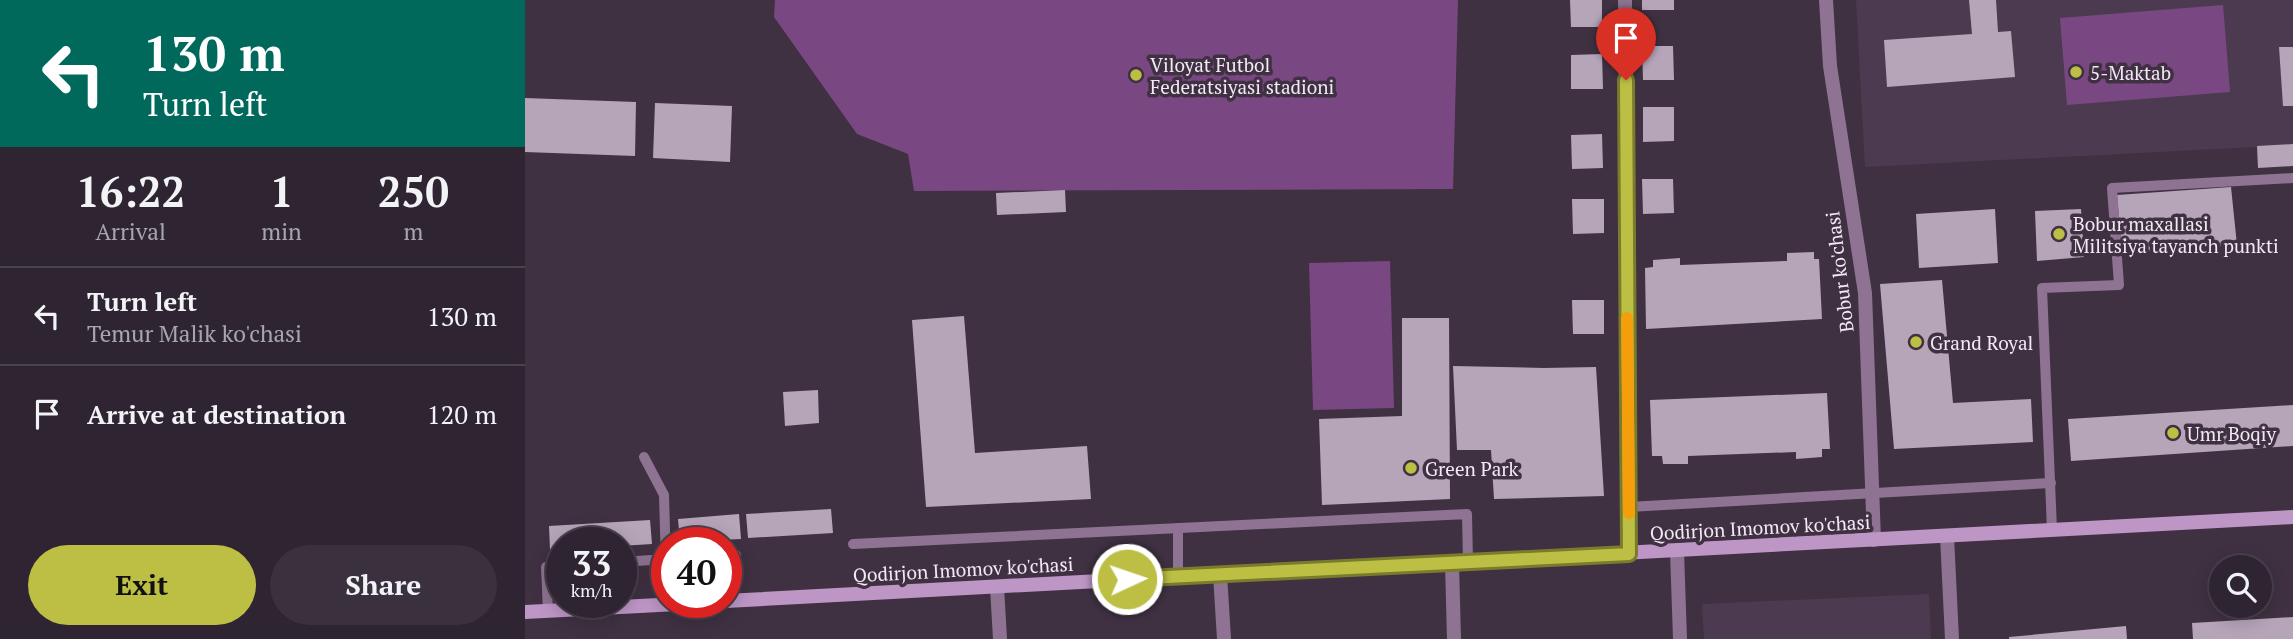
<!DOCTYPE html>
<style>
:root{--surface:#2f2532;--page:#3b313e;--text:#f1f3f6;--muted:#a7a5ac;--line:#4a424d;--accent:#bcbf44}
body{margin:0;font-family:"PT Serif",serif;background:var(--page);color:var(--text);height:100vh;display:flex;flex-direction:column;font-size:26px;white-space:nowrap}
*{box-sizing:border-box;margin:0}
p{font-size:23px;color:var(--muted)}
.icon{flex:none;width:38px;height:38px;fill:none;stroke:currentColor;stroke-width:2;stroke-linecap:round;stroke-linejoin:round}
.map{position:relative;flex:1;overflow:hidden}
.sheet{display:flex;flex-direction:column;background:var(--surface);width:525px}
.sheet>*{flex:none}
.guide{background:#00695c;color:#fff;overflow:hidden}
.fabs{position:absolute;left:1684px;top:555px;display:grid;gap:14px}
.fabs a{display:grid;place-items:center;width:63px;height:63px;border-radius:50%;background:var(--surface);box-shadow:0 4px 18px #0003,0 0 0 2px var(--line);font-size:35px}
.speed{position:absolute;left:21px;top:527px;display:flex;gap:14px;font-size:35px;font-weight:700;text-align:center}
.speed>*{display:grid;place-content:center;width:91px;height:91px;border-radius:50%;background:var(--surface);box-shadow:0 4px 18px #0003,0 0 0 2px var(--line);line-height:1}
.speed small{font-size:18px;font-weight:400}
.speed .limit{border:10px solid #d22;background:#fff;color:#111}
.pin{position:absolute;display:grid;place-items:center;width:60px;height:60px;color:#fff;margin:-72px -30px;border-radius:50% 50% 50% 0;rotate:-45deg;box-shadow:0 0 7px #0007}
.pin .icon{rotate:45deg}
.me{position:absolute;width:77px;margin:-38px;rotate:87deg;stroke-linejoin:round;filter:drop-shadow(0 0 5px #0008)}
.turn{display:flex;align-items:center;gap:24px;height:147px;padding:0 28px;font-size:32px}
.turn .icon{width:91px;height:91px;stroke-width:2.5}
.turn b{display:block;font-size:49px;line-height:60px}
.eta{display:flex;justify-content:space-evenly;align-items:center;height:119px;text-align:center}
.eta b{font-size:42px;font-weight:700;line-height:49px}
.cta{display:flex;gap:14px;margin-top:auto;padding:14px 28px}
.cta a{flex:1;height:80px;border-radius:42px;background:var(--accent);color:#111;font-size:28px;font-weight:700;line-height:80px;text-align:center}
.cta a+a{background:var(--page);color:var(--text)}
ul{padding:0;list-style:none}
li{display:flex;align-items:center;gap:21px;height:98px;padding:0 28px;border-top:2px solid var(--line)}
li div{flex:1}
li b{display:block;font-size:26px}
li em{font-style:normal}
main{display:flex;flex:1;min-height:0}
.map>svg:first-child{display:block}
.built{fill:#4c3b50}
.green{fill:#794882}
.building{fill:#b6a5b9}
.lines{fill:none;stroke-linecap:round;stroke-linejoin:round}
.lane{stroke:#8e7492;stroke-width:10}
.street{stroke:#8e7492;stroke-width:14}
.secondary{stroke:#be96c6;stroke-width:14}
.route-casing{stroke:#7a7c2c;stroke-width:18}
.route{stroke:#bcbf44;stroke-width:12}
.slow{stroke:#f59e0b;stroke-width:12}
.poi-dot{fill:#bcbf44;stroke:#3f3142;stroke-width:2.5}
.labels{text-anchor:middle;dominant-baseline:central;stroke-width:7;stroke-linejoin:round;paint-order:stroke}
.poi-label{font-size:19px;fill:#f2e9f4;stroke:#3f3142;text-anchor:start}
.street-label{font-size:19px;fill:#f2e9f4;stroke:#3f3142}
</style>
<main>
<section class="sheet">
<div class="guide">
<div class="turn"><svg class="icon" aria-label="left" viewBox="0 0 24 24"><path d="M17 20v-9H6M10 6l-5 5 5 5"/></svg><div><b>130 m</b>Turn left</div></div>
</div>
<div class="eta">
<div><b>16:22</b><p>Arrival</p></div>
<div><b>1</b><p>min</p></div>
<div><b>250</b><p>m</p></div>
</div>
<ul>
<li><svg class="icon" aria-label="left" viewBox="0 0 24 24"><path d="M17 20v-9H6M10 6l-5 5 5 5"/></svg><div><b>Turn left</b><p>Temur Malik ko'chasi</p></div><em>130 m</em></li>
<li><svg class="icon" aria-label="arrive" viewBox="0 0 24 24"><path d="M6 21V4h12l-3 4 3 4H6"/></svg><div><b>Arrive at destination</b></div><em>120 m</em></li>
</ul>
<div class="cta"><a>Exit</a><a>Share</a></div>
</section>
<div class="map">
<svg width="1768" height="639" viewBox="0 0 1768 639">
<rect width="100%" height="100%" fill="#3f3142"/>
<g class="built">
<path d="M1331 0H1768V145L1340 167Z"/>
<path d="M1404 594 1406 639H1179L1177 604Z"/>
</g>
<g class="green">
<path d="M250 0H933L928 189 389 191 383 154 332 134 249 17Z"/>
<path d="M1698 5 1705 92 1542 105 1535 18Z"/>
<path d="M865 261 869 408 788 410 784 263Z"/>
</g>
<g class="building">
<path d="M1045 0H1077V27H1046Z"/>
<rect x="1117" y="0" width="32" height="10"/>
<path d="M1444 0H1471L1473 32 1486 31 1490 77 1362 87 1359 40 1447 34Z"/>
<path d="M1117 46H1148L1149 80H1118Z"/>
<path d="M1754 47H1768V106H1758Z"/>
<path d="M1077 54 1078 89H1046V55Z"/>
<path d="M0 98 111 102 110 156 0 152Z"/>
<path d="M130 103 207 106 205 162 128 158Z"/>
<path d="M1118 107H1149V141L1118 142Z"/>
<path d="M1077 134 1078 168 1047 169 1046 135Z"/>
<path d="M1768 144V166L1733 168 1732 146Z"/>
<path d="M1117 179H1148L1149 213 1118 214Z"/>
<path d="M1706 187 1712 245 1597 254 1592 195Z"/>
<path d="M540 190 541 212 472 215 471 193Z"/>
<path d="M1047 199H1079V233L1048 234Z"/>
<path d="M1470 209 1473 263 1394 268 1391 214Z"/>
<path d="M1556 209 1559 257 1512 261 1510 211Z"/>
<path d="M1289 252V259H1294L1297 319 1121 329 1120 268 1128 267V260L1155 258V265L1262 261V253Z"/>
<path d="M1417 280 1428 403 1506 399 1508 442 1369 449 1355 284Z"/>
<path d="M1047 300H1079V334H1048Z"/>
<path d="M439 316 450 453 562 446 566 499 401 507 387 320Z"/>
<path d="M877 318H924L925 499 797 505 794 419 877 416Z"/>
<path d="M928 366 1019 368 1071 367 1079 496 969 499 966 450H932Z"/>
<path d="M293 390 294 423 260 426 258 392Z"/>
<path d="M1302 393 1305 449H1297V457L1271 459V452L1163 456V464H1138L1137 456H1127L1125 400Z"/>
<path d="M1768 405V446L1546 461 1543 419Z"/>
<path d="M306 509 308 533 223 538 221 514Z"/>
<path d="M214 514 216 539 155 542 153 519Z"/>
<path d="M125 520 127 544 96 546V542H37V550H25L24 526Z"/>
<path d="M1768 617V639H1668L1667 623Z"/>
<path d="M1601 626 1602 639H1484V637Z"/>
</g>
<g class="lines">
<g class="lane">
<path d="M119 457 139 495 142 600"/>
<path d="M1104 507 1526 483"/>
<path d="M653 528V576"/>
<path d="M1527 530 1517 288 1594 285 1587 188 1768 178"/>
<path d="M328 544 942 514 943 562"/>
<path d="M201 555H211"/>
<path d="M96 562 142 559"/>
<path d="M23 611 21 567 37 566"/>
</g>
<g class="street">
<path d="M1100 0 1104 554"/>
<path d="M1301 0 1305 66 1340 293 1349 540"/>
<path d="M1422 536 1427 639"/>
<path d="M1152 551 1155 639"/>
<path d="M927 563 929 639"/>
<path d="M695 574 699 639"/>
<path d="M472 587 475 639"/>
</g>
<g class="secondary">
<path d="M201 601 1768 517"/>
<path d="M0 612 191 602"/>
</g>
</g>
<g class="lines">
<defs>
<path id="route" d="M602 579 1104 554 1101 80"/>
</defs>
<use href="#route" class="route-casing"/>
<use href="#route" class="route"/>
<path class="slow" d="M1102 318 1104 513"/>
</g>
<g class="poi-dot">
<circle cx="1551" cy="72" r="7"/>
<circle cx="611" cy="75" r="7"/>
<circle cx="1534" cy="234" r="7"/>
<circle cx="1391" cy="342" r="7"/>
<circle cx="1648" cy="433" r="7"/>
<circle cx="886" cy="468" r="7"/>
</g>
<g class="labels">
<g class="poi-label">
<text x="625" y="64">Viloyat Futbol<tspan x="625" dy="22">Federatsiyasi stadioni</tspan></text>
<text x="1565" y="72">5-Maktab</text>
<text x="1548" y="223">Bobur maxallasi<tspan x="1548" dy="22">Militsiya tayanch punkti</tspan></text>
<text x="1405" y="342">Grand Royal</text>
<text x="1662" y="433">Umr Boqiy</text>
<text x="900" y="468">Green Park</text>
</g>
<g class="street-label">
<text transform="translate(1314 272) rotate(-97)">Bobur ko'chasi</text>
<text transform="translate(1235 527) rotate(-3)">Qodirjon Imomov ko'chasi</text>
<text transform="translate(438 569) rotate(-3)">Qodirjon Imomov ko'chasi</text>
</g>
</g>
</svg>
<div class="fabs">
<a><svg class="icon" aria-label="search" viewBox="0 0 24 24"><circle cx="10" cy="10" r="6"/><path d="M15 15l6 6"/></svg></a>
</div>
<div class="speed"><div>33<small>km/h</small></div><div class="limit">40</div></div>
<div class="pin" style="left:1101px;top:80px;background:#d93025"><svg class="icon" aria-label="arrive" viewBox="0 0 24 24"><path d="M6 21V4h12l-3 4 3 4H6"/></svg></div>
<svg class="me" style="left:602px;top:579px" viewBox="-20 -20 40 40"><circle r="17" fill="#bcbf44" stroke="#fff" stroke-width="3"/><path d="M0-11L8 9 0 5-8 9z" fill="#fff"/></svg>
</div>
</main>
